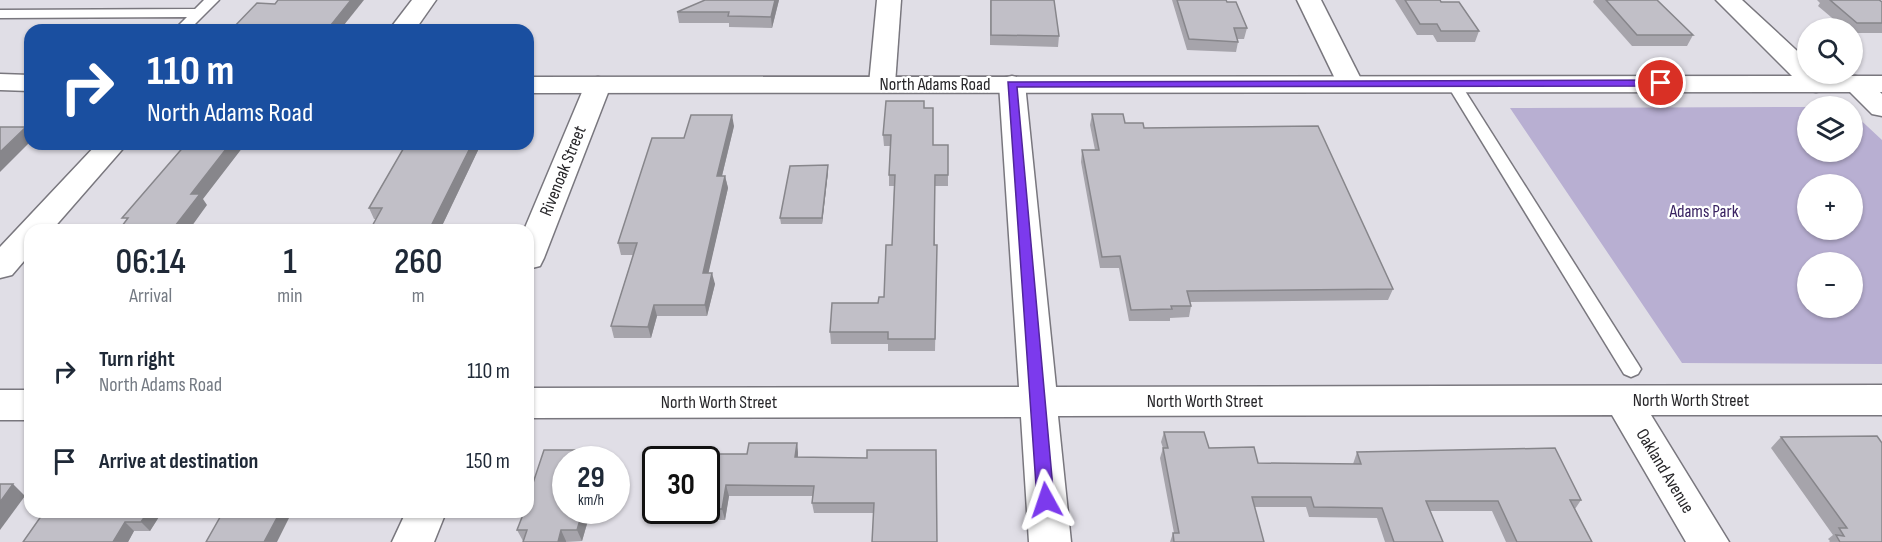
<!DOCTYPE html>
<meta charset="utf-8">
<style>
:root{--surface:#fff;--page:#f2f2f3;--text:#1f2937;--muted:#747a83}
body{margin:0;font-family:"Sofia Sans Condensed",sans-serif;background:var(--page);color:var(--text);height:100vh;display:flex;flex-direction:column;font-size:22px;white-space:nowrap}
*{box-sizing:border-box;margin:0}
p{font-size:20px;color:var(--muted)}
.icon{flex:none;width:33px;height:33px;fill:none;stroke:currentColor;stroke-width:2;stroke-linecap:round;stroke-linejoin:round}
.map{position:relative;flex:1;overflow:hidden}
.details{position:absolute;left:24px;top:224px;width:510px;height:294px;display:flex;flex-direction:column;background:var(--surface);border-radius:18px;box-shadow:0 2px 4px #0004}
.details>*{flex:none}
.top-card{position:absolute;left:24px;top:24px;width:510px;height:126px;border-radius:18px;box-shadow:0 2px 4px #0004;background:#1a4fa0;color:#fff;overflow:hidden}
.fabs{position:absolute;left:1797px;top:18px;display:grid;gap:12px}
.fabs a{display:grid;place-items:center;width:66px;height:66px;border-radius:50%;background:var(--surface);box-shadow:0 2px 4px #0004;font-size:30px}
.speed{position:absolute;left:552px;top:446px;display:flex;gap:12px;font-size:30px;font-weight:700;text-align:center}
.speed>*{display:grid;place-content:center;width:78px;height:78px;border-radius:50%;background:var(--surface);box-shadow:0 2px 4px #0004;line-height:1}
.speed small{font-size:15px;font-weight:400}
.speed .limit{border:3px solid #111;border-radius:9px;background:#fff;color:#111}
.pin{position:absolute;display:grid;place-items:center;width:51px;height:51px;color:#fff;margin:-26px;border:3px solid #fff;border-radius:50%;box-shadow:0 2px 6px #0007}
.me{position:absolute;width:66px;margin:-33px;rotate:355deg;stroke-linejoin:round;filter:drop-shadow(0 0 4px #0008)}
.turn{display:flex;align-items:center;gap:21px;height:126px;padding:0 24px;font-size:27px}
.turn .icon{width:78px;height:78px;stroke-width:2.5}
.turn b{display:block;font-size:42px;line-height:51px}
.eta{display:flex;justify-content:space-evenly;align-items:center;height:102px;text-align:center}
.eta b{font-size:36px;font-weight:600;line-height:42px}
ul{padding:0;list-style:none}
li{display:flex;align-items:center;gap:18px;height:90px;padding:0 24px}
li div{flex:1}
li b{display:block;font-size:22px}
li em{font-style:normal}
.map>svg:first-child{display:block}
.green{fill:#b8afd2;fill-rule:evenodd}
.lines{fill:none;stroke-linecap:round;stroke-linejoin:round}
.service-casing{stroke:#79777e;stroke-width:3}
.minor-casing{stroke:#79777e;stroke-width:3}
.secondary-casing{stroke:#79777e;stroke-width:3}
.service{fill:#fff;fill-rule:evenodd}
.minor{fill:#fff;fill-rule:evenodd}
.secondary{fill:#fff;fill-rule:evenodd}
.wall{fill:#a6a4ab}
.shaded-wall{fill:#87868b}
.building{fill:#c1bfc7;stroke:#87868b;stroke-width:1.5}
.route{fill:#7c3aed;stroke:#51269a;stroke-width:1.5}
.labels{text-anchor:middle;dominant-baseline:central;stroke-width:4.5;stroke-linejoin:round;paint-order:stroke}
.street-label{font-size:18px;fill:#272629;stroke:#fff}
.park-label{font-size:18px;fill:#3a2362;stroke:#fff}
</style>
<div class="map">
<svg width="1882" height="542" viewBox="0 0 1882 542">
<rect width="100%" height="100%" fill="#e0dee6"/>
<path class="green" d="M1807 107 1808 152H1852L1853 113 1882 140V364L1682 363 1510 108ZM1808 184H1852V230H1808ZM1808 262H1852V308H1808Z"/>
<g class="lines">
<defs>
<g id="service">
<path d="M204 0H219L189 30H174L187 17 0 18V10L195 9Z"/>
<path d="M1453 79 1460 83 1638 364 1641 369 1638 374 1631 377 1624 374 1446 83Z"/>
</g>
<g id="minor">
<path d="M412 0H436L415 30H389Z"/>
<path d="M877 0H901L895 84 892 90 882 92 872 90 869 84Z"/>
<path d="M1297 0H1321L1363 83 1360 89 1350 91 1340 89Z"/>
<path d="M1716 0H1742L1808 61V74H1820L1829 84 1826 90 1816 92 1806 90Z"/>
<path d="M1012 76 1022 78 1025 84 1056 387 1882 385V415H1651L1729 542H1686L1612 415 1058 416 1071 542H1029L1021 417 528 418V388L1019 387 999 84 1002 78Z"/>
<path d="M1855 76 1865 78 1882 94V116L1872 114 1842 84 1845 78Z"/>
<path d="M598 77 608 79 611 85 544 258 540 266 528 269V230H524L585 85 588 79Z"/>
<path d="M97 144H127L52 230H30V254L12 275 0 278V247Z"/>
<rect x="0" y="390" width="30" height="30"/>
<path d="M406 512H446L434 542H392Z"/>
</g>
<g id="secondary">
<path d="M0 74 30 75V91L0 90Z"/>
<path d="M1882 76V92L528 93V77Z"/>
</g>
</defs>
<use href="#service" class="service-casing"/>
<use href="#minor" class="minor-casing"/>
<use href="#secondary" class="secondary-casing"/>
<use href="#service" class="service"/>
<use href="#minor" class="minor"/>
<use href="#secondary" class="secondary"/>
</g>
<g class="wall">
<path d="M779 0 772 28 729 27V23H679L677 12Z"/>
<path d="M990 0 1059 36 1058 47 990 45Z"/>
<path d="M1172 0H1226L1247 28 1244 39H1237L1238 42 1236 52 1187 50Z"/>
<path d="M1395 0H1440L1479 31 1475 42H1437L1433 35H1417Z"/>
<path d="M1594 0H1657L1693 35 1687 46H1632L1593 2Z"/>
<path d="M1817 0H1879L1882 2V33H1852V28H1844L1818 6 1820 3Z"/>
<path d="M924 108 933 145H948V186H935V245L937 257 935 351H888V344H831L830 332 878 303 884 297 892 245 894 186H889V175L890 146H884L883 135Z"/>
<path d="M1092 114 1144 128 1393 289 1388 300 1190 302 1191 306 1189 317 1170 318V321H1129L1119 268H1100L1081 162 1082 150H1095L1090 125Z"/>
<path d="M734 126 722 176H725L728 188 708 273 715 284 707 316H657L651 338H614L611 326 633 255H621L618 243 684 138Z"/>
<path d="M406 144H481L440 230H370L376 219H374L369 208Z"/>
<path d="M828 172 822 224H781L780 218Z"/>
<path d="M1164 432 1209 448 1258 463 1353 464 1357 452 1581 500 1575 509 1592 542H1506L1492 511H1430L1443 542H1385L1377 518 1309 517 1306 507H1254L1264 542H1170L1173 533H1174L1160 458 1163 448 1161 442Z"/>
<path d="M1781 437 1882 542H1829L1830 541 1828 539 1833 535 1771 448Z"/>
<path d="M797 443 798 453V457L867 458 936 450 873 513H814L812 503 813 496H729L725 520 668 519 665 510H706V459L747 454Z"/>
<path d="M544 450H600L604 459H566V510H591L582 541 566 542H523V541L517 530 524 512H528V498Z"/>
<path d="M162 512 150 531H134L128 542H23Z"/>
</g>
<g class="shaded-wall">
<path d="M351 0H364L340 30H327Z"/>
<path d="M775 0H779L772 28 771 17Z"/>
<path d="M732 115 734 126 719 188 717 176Z"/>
<path d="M26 127 30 132V142L0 172V152Z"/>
<path d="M230 144H241L243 147 203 199 207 205 189 230H172L191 194Z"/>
<path d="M472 144H481L440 230H429Z"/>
<path d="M828 165V172L822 224V218Z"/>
<path d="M725 176 728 188 706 284 703 273Z"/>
<path d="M712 273 715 284 707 316 705 305Z"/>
<path d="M654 305 657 316 651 338 648 327Z"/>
<path d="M797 443 798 453 797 468 795 457Z"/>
<path d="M600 450 604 459H598Z"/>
<path d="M13 484 25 496 0 530V502Z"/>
<path d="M726 485 729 496 725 520 722 509Z"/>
<path d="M583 510H591L582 541 577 530Z"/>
<path d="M148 512H162L150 531 141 522Z"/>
<path d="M280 512H292L277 542H264Z"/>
<path d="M125 522 134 531 128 542H113Z"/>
<path d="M561 530 566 541V542H558Z"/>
</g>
<g class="building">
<path d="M278 0H351L327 30H231L257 3 275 4Z"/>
<path d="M705 0H775L771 17 728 16 729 12H677Z"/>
<path d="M991 0H1054L1059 36 991 35Z"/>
<path d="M1177 0H1226L1227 2H1236L1247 28H1234L1238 42 1189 39Z"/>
<path d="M1405 0H1440L1441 2H1459L1479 31H1441L1437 24H1420Z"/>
<path d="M1606 0H1657L1693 35H1637Z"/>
<path d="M1830 0H1879L1882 2V23H1857Z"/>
<path d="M886 101H924V108H933V145H948V175H935L934 245H937L935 339H888V332H830L832 303H878L879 297H884L886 245H892L895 175H889L891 135H883Z"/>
<path d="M1092 114H1123L1125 123H1143L1144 128 1318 126 1393 289 1187 291 1191 306H1171L1172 309 1131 310 1120 256 1102 257 1082 150H1099Z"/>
<path d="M691 115H732L717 176H725L703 273H712L705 305H654L648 327 611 326 637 243H618L652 138H684Z"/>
<path d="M0 127H26L0 152Z"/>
<path d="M186 144H230L191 194H200L172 230H119L128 218H122Z"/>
<path d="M406 144H472L429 230H370L382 208H369Z"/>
<path d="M828 165 822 218H780L790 166Z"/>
<path d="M1164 432H1204L1209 448 1254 447 1258 463 1361 464 1357 452 1555 448 1581 500H1570L1592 542H1517L1498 501H1426L1443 542H1394L1382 508 1314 507 1311 497H1252L1264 542H1174L1173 533H1179L1163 448H1168Z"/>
<path d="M1877 436 1882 443V542H1840L1836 535 1844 536 1839 528H1847L1781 437Z"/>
<path d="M749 443H797L795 457 867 458V450H936L937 542H872L874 503H812L814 486 726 485 722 509H706V459H676L677 454H747Z"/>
<path d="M544 450H600L598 459H566V510H583L577 530H561L558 542H523L527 530H517L524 512H528V498Z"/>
<path d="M0 484H13L0 502Z"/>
<path d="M44 512H148L141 522H125L113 542H23Z"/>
<path d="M223 512H280L264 542H206Z"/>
</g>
<path class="route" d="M1661 80 1667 83 1665 86 1017 87 1054 500 1052 505 1046 507 1040 505 1037 500 1008 82Z"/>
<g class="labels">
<g class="street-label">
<text x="935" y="84">North Adams Road</text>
<text transform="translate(563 171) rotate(-68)">Rivenoak Street</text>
<text x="1691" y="400">North Worth Street</text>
<text x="1205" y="401">North Worth Street</text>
<text x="719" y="402">North Worth Street</text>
<text transform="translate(1665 471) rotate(59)">Oakland Avenue</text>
</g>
<g class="park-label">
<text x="1704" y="211">Adams Park</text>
</g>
</g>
</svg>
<div class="fabs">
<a><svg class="icon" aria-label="search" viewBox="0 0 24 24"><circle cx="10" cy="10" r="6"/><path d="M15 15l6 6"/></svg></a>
<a><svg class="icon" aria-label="layers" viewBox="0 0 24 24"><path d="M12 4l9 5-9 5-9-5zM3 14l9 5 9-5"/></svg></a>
<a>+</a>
<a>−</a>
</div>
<div class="speed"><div>29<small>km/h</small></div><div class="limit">30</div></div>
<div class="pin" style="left:1661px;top:83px;background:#d93025"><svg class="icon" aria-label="arrive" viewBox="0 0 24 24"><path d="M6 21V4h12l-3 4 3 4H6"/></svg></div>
<svg class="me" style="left:1046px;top:500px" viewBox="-20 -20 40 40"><path d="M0-17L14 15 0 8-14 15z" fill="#7c3aed" stroke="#fff" stroke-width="4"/></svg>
<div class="top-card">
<div class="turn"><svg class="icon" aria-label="right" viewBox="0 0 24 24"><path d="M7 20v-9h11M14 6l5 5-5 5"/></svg><div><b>110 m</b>North Adams Road</div></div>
</div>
<section class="details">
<div class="eta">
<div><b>06:14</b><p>Arrival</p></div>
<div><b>1</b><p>min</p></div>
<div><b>260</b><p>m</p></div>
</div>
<ul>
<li><svg class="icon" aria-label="right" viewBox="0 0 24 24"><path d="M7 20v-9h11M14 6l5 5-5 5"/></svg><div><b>Turn right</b><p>North Adams Road</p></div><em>110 m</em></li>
<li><svg class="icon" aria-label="arrive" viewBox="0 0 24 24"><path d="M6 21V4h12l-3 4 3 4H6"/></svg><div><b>Arrive at destination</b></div><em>150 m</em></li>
</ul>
</section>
</div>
